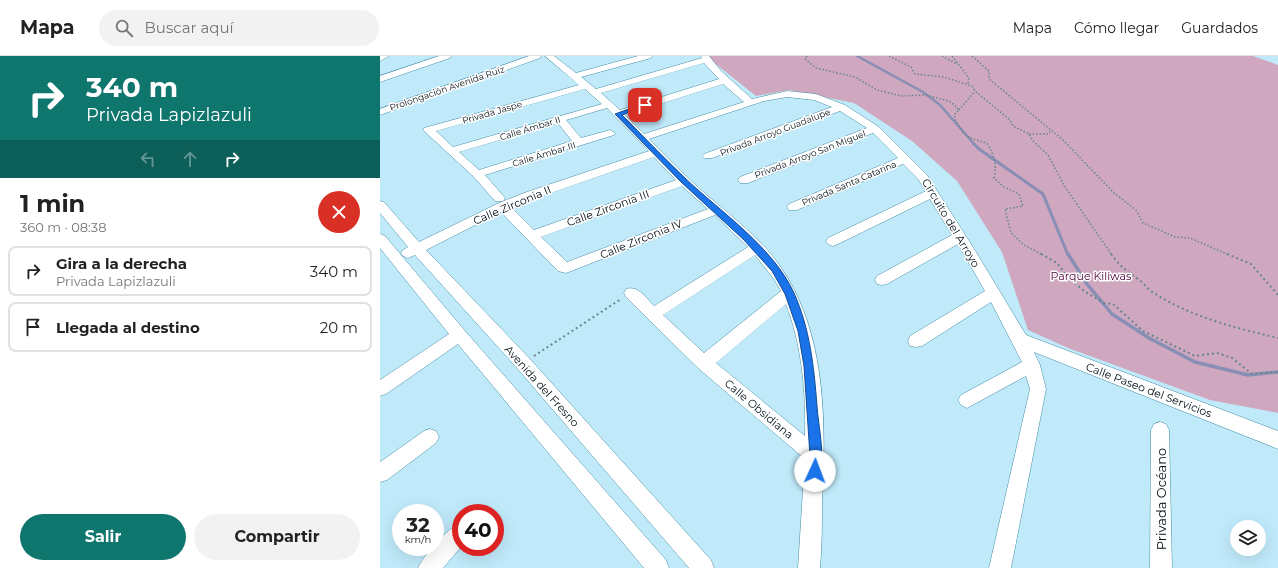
<!DOCTYPE html>
<html lang="es">
<meta charset="utf-8">
<style>
:root{--surface:#fff;--page:#f2f2f2;--text:#222;--muted:#767676;--line:#e0e0e0;--accent:#0f766e}
body{margin:0;font-family:Montserrat,sans-serif;background:var(--page);color:var(--text);height:100vh;display:flex;flex-direction:column;font-size:15px;white-space:nowrap}
*{box-sizing:border-box;margin:0}
p{font-size:13px;color:var(--muted)}
.icon{flex:none;width:22px;height:22px;fill:none;stroke:currentColor;stroke-width:2;stroke-linecap:round;stroke-linejoin:round}
.map{position:relative;flex:1;overflow:hidden}
.sheet{display:flex;flex-direction:column;background:var(--surface);width:380px}
.sheet>*{flex:none}
.banner{background:#0f766e;color:#fff;overflow:hidden}
.tools{position:absolute;left:850px;top:464px;display:grid;gap:8px}
.tools a{display:grid;place-items:center;width:36px;height:36px;border-radius:50%;background:var(--surface);box-shadow:0 4px 16px #0002;font-size:20px}
.speed{position:absolute;left:12px;top:448px;display:flex;gap:8px;font-size:20px;font-weight:700;text-align:center}
.speed>*{display:grid;place-content:center;width:52px;height:52px;border-radius:50%;background:var(--surface);box-shadow:0 4px 16px #0002;line-height:1}
.speed small{font-size:10px;font-weight:400}
.speed .limit{border:6px solid #d22;background:#fff;color:#111}
.pin{position:absolute;display:grid;place-items:center;width:34px;height:34px;color:#fff;margin:-17px;border-radius:8px;box-shadow:0 2px 6px #0006}
.me{position:absolute;width:44px;margin:-22px;rotate:2deg;stroke-linejoin:round;filter:drop-shadow(0 0 3px #0008)}
.turn{display:flex;align-items:center;gap:14px;height:84px;padding:0 20px;font-size:18px}
.turn .icon{width:52px;height:52px;stroke-width:2.5}
.turn b{display:block;font-size:28px;line-height:34px}
.lanes{display:flex;align-items:center;height:38px;padding:0 20px;background:#0003;justify-content:center;gap:20px;direction:ltr}
.lanes .off{opacity:.35}
.round{display:grid;place-items:center;flex:none;width:42px;height:42px;border-radius:21px;background:var(--page)}
.overview{display:flex;align-items:center;justify-content:space-between;height:68px;padding:0 20px}
h1{font-size:24px;font-weight:700;line-height:30px}
.primary-button{display:flex;gap:8px;margin-top:auto;padding:8px 20px}
.primary-button a{flex:1;height:46px;border-radius:24px;background:var(--accent);color:#fff;font-size:16px;font-weight:700;line-height:46px;text-align:center}
.primary-button a+a{background:var(--page);color:var(--text)}
ul{padding:0;list-style:none}
li{display:flex;align-items:center;gap:12px;height:50px;margin:0 8px 6px;padding:0 12px;border:2px solid var(--line);border-radius:8px}
li div{flex:1}
li b{display:block;font-size:15px}
li em{font-style:normal}
header{display:flex;align-items:center;gap:24px;box-sizing:border-box;height:56px;padding:0 20px;background:var(--surface);border-bottom:1px solid var(--line)}
header strong{font-size:19px}
nav{display:flex;gap:22px;margin-inline-start:auto;font-size:14px}
.search{width:280px;height:36px;background:var(--page);display:flex;align-items:center;gap:10px;box-sizing:border-box;padding:0 14px;border-radius:22px;color:var(--muted);font-size:15px}
main{display:flex;flex:1;min-height:0}
.map>svg:first-child{display:block}
.green{fill:#cfa7be}
.lines{fill:none;stroke-linecap:round;stroke-linejoin:round}
.stream-far2{stroke:#888eb5;stroke-width:2.5}
.stream-far1{stroke:#888eb5;stroke-width:3}
.stream{stroke:#888eb5;stroke-width:3.5}
.minor-casing{stroke:#448da6;stroke-width:1}
.path-far1{stroke:#688591;stroke-width:1.5;stroke-dasharray:1.5 2;stroke-linecap:butt}
.path{stroke:#688591;stroke-width:2;stroke-dasharray:2 3;stroke-linecap:butt}
.minor{fill:#fff;fill-rule:evenodd}
.route{fill:#1a73e8;stroke:#114b97}
.labels{text-anchor:middle;dominant-baseline:central;stroke-width:3;stroke-linejoin:round;paint-order:stroke}
.far-street-label{font-size:9px;fill:#000e15;stroke:#fff}
.street-label{font-size:11px;fill:#000e15;stroke:#fff}
.park-label{font-size:11px;fill:#4d0139;stroke:#fff}
.near-street-label{font-size:13px;fill:#000e15;stroke:#fff}
</style>
<header>
<strong>Mapa</strong>
<div class="search"><svg class="icon" aria-label="search" viewBox="0 0 24 24"><circle cx="10" cy="10" r="6"/><path d="M15 15l6 6"/></svg>Buscar aquí</div>
<nav><a>Mapa</a><a>Cómo llegar</a><a>Guardados</a></nav>
</header>
<main>
<section class="sheet">
<div class="banner">
<div class="turn"><svg class="icon" aria-label="right" viewBox="0 0 24 24"><path d="M7 20v-9h11M14 6l5 5-5 5"/></svg><div><b>340 m</b>Privada Lapizlazuli</div></div>
<div class="lanes"><svg class="icon off" aria-label="left" viewBox="0 0 24 24"><path d="M17 20v-9H6M10 6l-5 5 5 5"/></svg><svg class="icon off" aria-label="ahead" viewBox="0 0 24 24"><path d="M12 20V5M6 11l6-6 6 6"/></svg><svg class="icon" aria-label="right" viewBox="0 0 24 24"><path d="M7 20v-9h11M14 6l5 5-5 5"/></svg></div>
</div>
<div class="overview"><div><h1>1 min</h1><p>360 m · 08:38</p></div><a class="round" style="background:#d93025;color:#fff"><svg class="icon" aria-label="close" viewBox="0 0 24 24"><path d="M6 6l12 12M18 6L6 18"/></svg></a></div>
<ul>
<li><svg class="icon" aria-label="right" viewBox="0 0 24 24"><path d="M7 20v-9h11M14 6l5 5-5 5"/></svg><div><b>Gira a la derecha</b><p>Privada Lapizlazuli</p></div><em>340 m</em></li>
<li><svg class="icon" aria-label="arrive" viewBox="0 0 24 24"><path d="M6 21V4h12l-3 4 3 4H6"/></svg><div><b>Llegada al destino</b></div><em>20 m</em></li>
</ul>
<div class="primary-button"><a>Salir</a><a>Compartir</a></div>
</section>
<div class="map">
<svg width="898" height="512" viewBox="0 0 898 512">
<rect width="100%" height="100%" fill="#c0eafa"/>
<path class="green" d="M329 0H873L898 9V357L830 344 688 292 648 274 622 196 577 125 532 85 474 47 409 34 376 40 332 5Z"/>
<g class="lines">
<path class="stream-far2" d="M477 0 543 36 560 49 595 89"/>
<path class="stream-far1" d="M594 88 599 93 663 138 688 199"/>
<path class="stream" d="M688 198 707 228 732 258 769 282 815 306 868 319 898 316"/>
<defs>
<g id="minor">
<path d="M0 0H9L0 5Z"/>
<path d="M59 0H71L70 2 0 26V20Z"/>
<path d="M149 0H161L160 2 0 59V53Z"/>
<path d="M165 0H174L196 17 258 0H272L271 2 201 21 216 33 322 2 321 0H329L341 15 372 43 407 35 436 38 465 49 499 71 547 119 596 196 646 279 898 375V393L654 296 660 309 666 333 631 512H609L650 333 646 320 587 352 581 349 578 344 581 339 642 306 611 246 542 290 536 291 530 290 528 285 530 280 605 235 578 188 507 228 502 229 497 228 495 224 497 220 572 179 550 143 458 188 453 190 448 188 446 185 448 182 546 135 538 123 523 108 417 154H409L407 151 409 148 518 102 493 77 368 127H360L358 124 360 121 487 72 460 55 332 102H324L322 100 324 98 452 51 434 44 407 41 384 45 269 83C286 101 303 118 321 134 346 156 373 176 394 202 447 270 446 364 442 446 442 468 442 490 440 512H418L425 403 318 312 246 241 244 237 246 233C258 229 266 242 274 250L368 191 335 159 186 217 178 215 121 156 46 194 149 302 331 504 334 512H309L137 312 35 199 28 202 23 200 21 197 23 194 28 191 0 157V145L4 146 39 186 119 147 144 137 269 95 227 52 186 64 201 82 230 74 235 77 234 79 105 119 125 142 123 145H115L93 120 43 74 44 72 199 29ZM324 7 339 23 240 54 221 37ZM343 28 364 46 264 78 245 59ZM205 33 222 48 73 91 56 75ZM178 67 192 85 99 114 79 96ZM274 101 296 124 154 174 131 151ZM302 130 328 153 187 206 161 181ZM375 199 394 223 401 235 324 297 283 259ZM406 248C422 289 426 336 425 380L336 307Z"/>
<path d="M0 178 5 180 85 275 286 504 289 512H264L78 288 6 338 0 340V324L69 278 0 192Z"/>
<path d="M780 366 786 368 789 374 792 512H770L771 374 774 368Z"/>
<path d="M50 373 56 375 59 381 56 387 7 424 0 426V406L44 375Z"/>
<path d="M80 467 81 491 63 512H38C43 500 68 472 80 467Z"/>
</g>
</defs>
<use href="#minor" class="minor-casing"/>
<g class="path-far1">
<path d="M427 0 425 3 436 12 475 21 497 34 521 40 545 39 558 42 571 46 579 54 574 59C581 79 587 82 607 87 614 99 617 108 614 122L624 131 639 138 643 150 625 153 631 177 644 189 663 199"/>
<path d="M509 0 531 11 535 18 564 21 592 30 595 35 630 64 633 70 649 78 652 84 668 99 685 131 732 199"/>
<path d="M562 0 577 8"/>
<path d="M572 0 589 22 588 28"/>
<path d="M592 0 609 15V23L683 84 734 137 756 154 763 167 795 181 810 182 849 199"/>
<path d="M579 54 595 35"/>
<path d="M649 78H668L672 74"/>
</g>
<g class="path">
<path d="M661 198 677 207 688 221 704 235 724 247 733 248 763 275 815 300 837 297 852 302 872 318 898 316"/>
<path d="M731 198C741 211 745 214 758 223 764 227 768 234 774 237 811 261 856 272 898 282"/>
<path d="M847 198 871 208 898 239"/>
<path d="M154 300 241 243"/>
</g>
<use href="#minor" class="minor"/>
</g>
<path class="route" d="M263 48 268 49 242 59C263 80 284 102 306 123 342 157 393 191 414 237 430 273 434 311 437 350 438 368 446 403 439 419L435 421 431 419 429 415 430 400 424 310 418 275 405 238 392 215 363 183 301 126 235 58Z"/>
<g class="labels">
<g class="far-street-label">
<text transform="translate(67 32) rotate(-19)">Prolongación Avenida Ruíz</text>
<text transform="translate(112 56) rotate(-16)">Privada Jaspe</text>
<text transform="translate(150 72) rotate(-17)">Calle Ámbar II</text>
<text transform="translate(395 76) rotate(-21)">Privada Arroyo Guadalupe</text>
<text transform="translate(164 98) rotate(-17)">Calle Ámbar III</text>
<text transform="translate(430 98) rotate(-21)">Privada Arroyo San Miguel</text>
<text transform="translate(469 127) rotate(-23)">Privada Santa Catarina</text>
</g>
<g class="street-label">
<text transform="translate(132 149) rotate(-23)">Calle Zirconia II</text>
<text transform="translate(228 152) rotate(-20)">Calle Zirconia III</text>
<text transform="translate(571 167) rotate(59)">Circuito del Arroyo</text>
<text transform="translate(261 183) rotate(-22)">Calle Zirconia IV</text>
<text transform="translate(162 330) rotate(48)">Avenida del Fresno</text>
<text transform="translate(769 334) rotate(21)">Calle Paseo del Servicios</text>
<text transform="translate(379 353) rotate(40)">Calle Obsidiana</text>
</g>
<g class="park-label">
<text x="711" y="220">Parque Kiliwas</text>
</g>
<g class="near-street-label">
<text transform="translate(781 443) rotate(-90)">Privada Océano</text>
</g>
</g>
</svg>
<div class="tools">
<a><svg class="icon" aria-label="layers" viewBox="0 0 24 24"><path d="M12 4l9 5-9 5-9-5zM3 14l9 5 9-5"/></svg></a>
</div>
<div class="speed"><div>32<small>km/h</small></div><div class="limit">40</div></div>
<div class="pin" style="left:265px;top:49px;background:#d93025"><svg class="icon" aria-label="arrive" viewBox="0 0 24 24"><path d="M6 21V4h12l-3 4 3 4H6"/></svg></div>
<svg class="me" style="left:435px;top:415px" viewBox="-20 -20 40 40"><circle r="19" fill="#fff"/><path d="M0-13L10 11 0 6-10 11z" fill="#1a73e8"/></svg>
</div>
</main>
